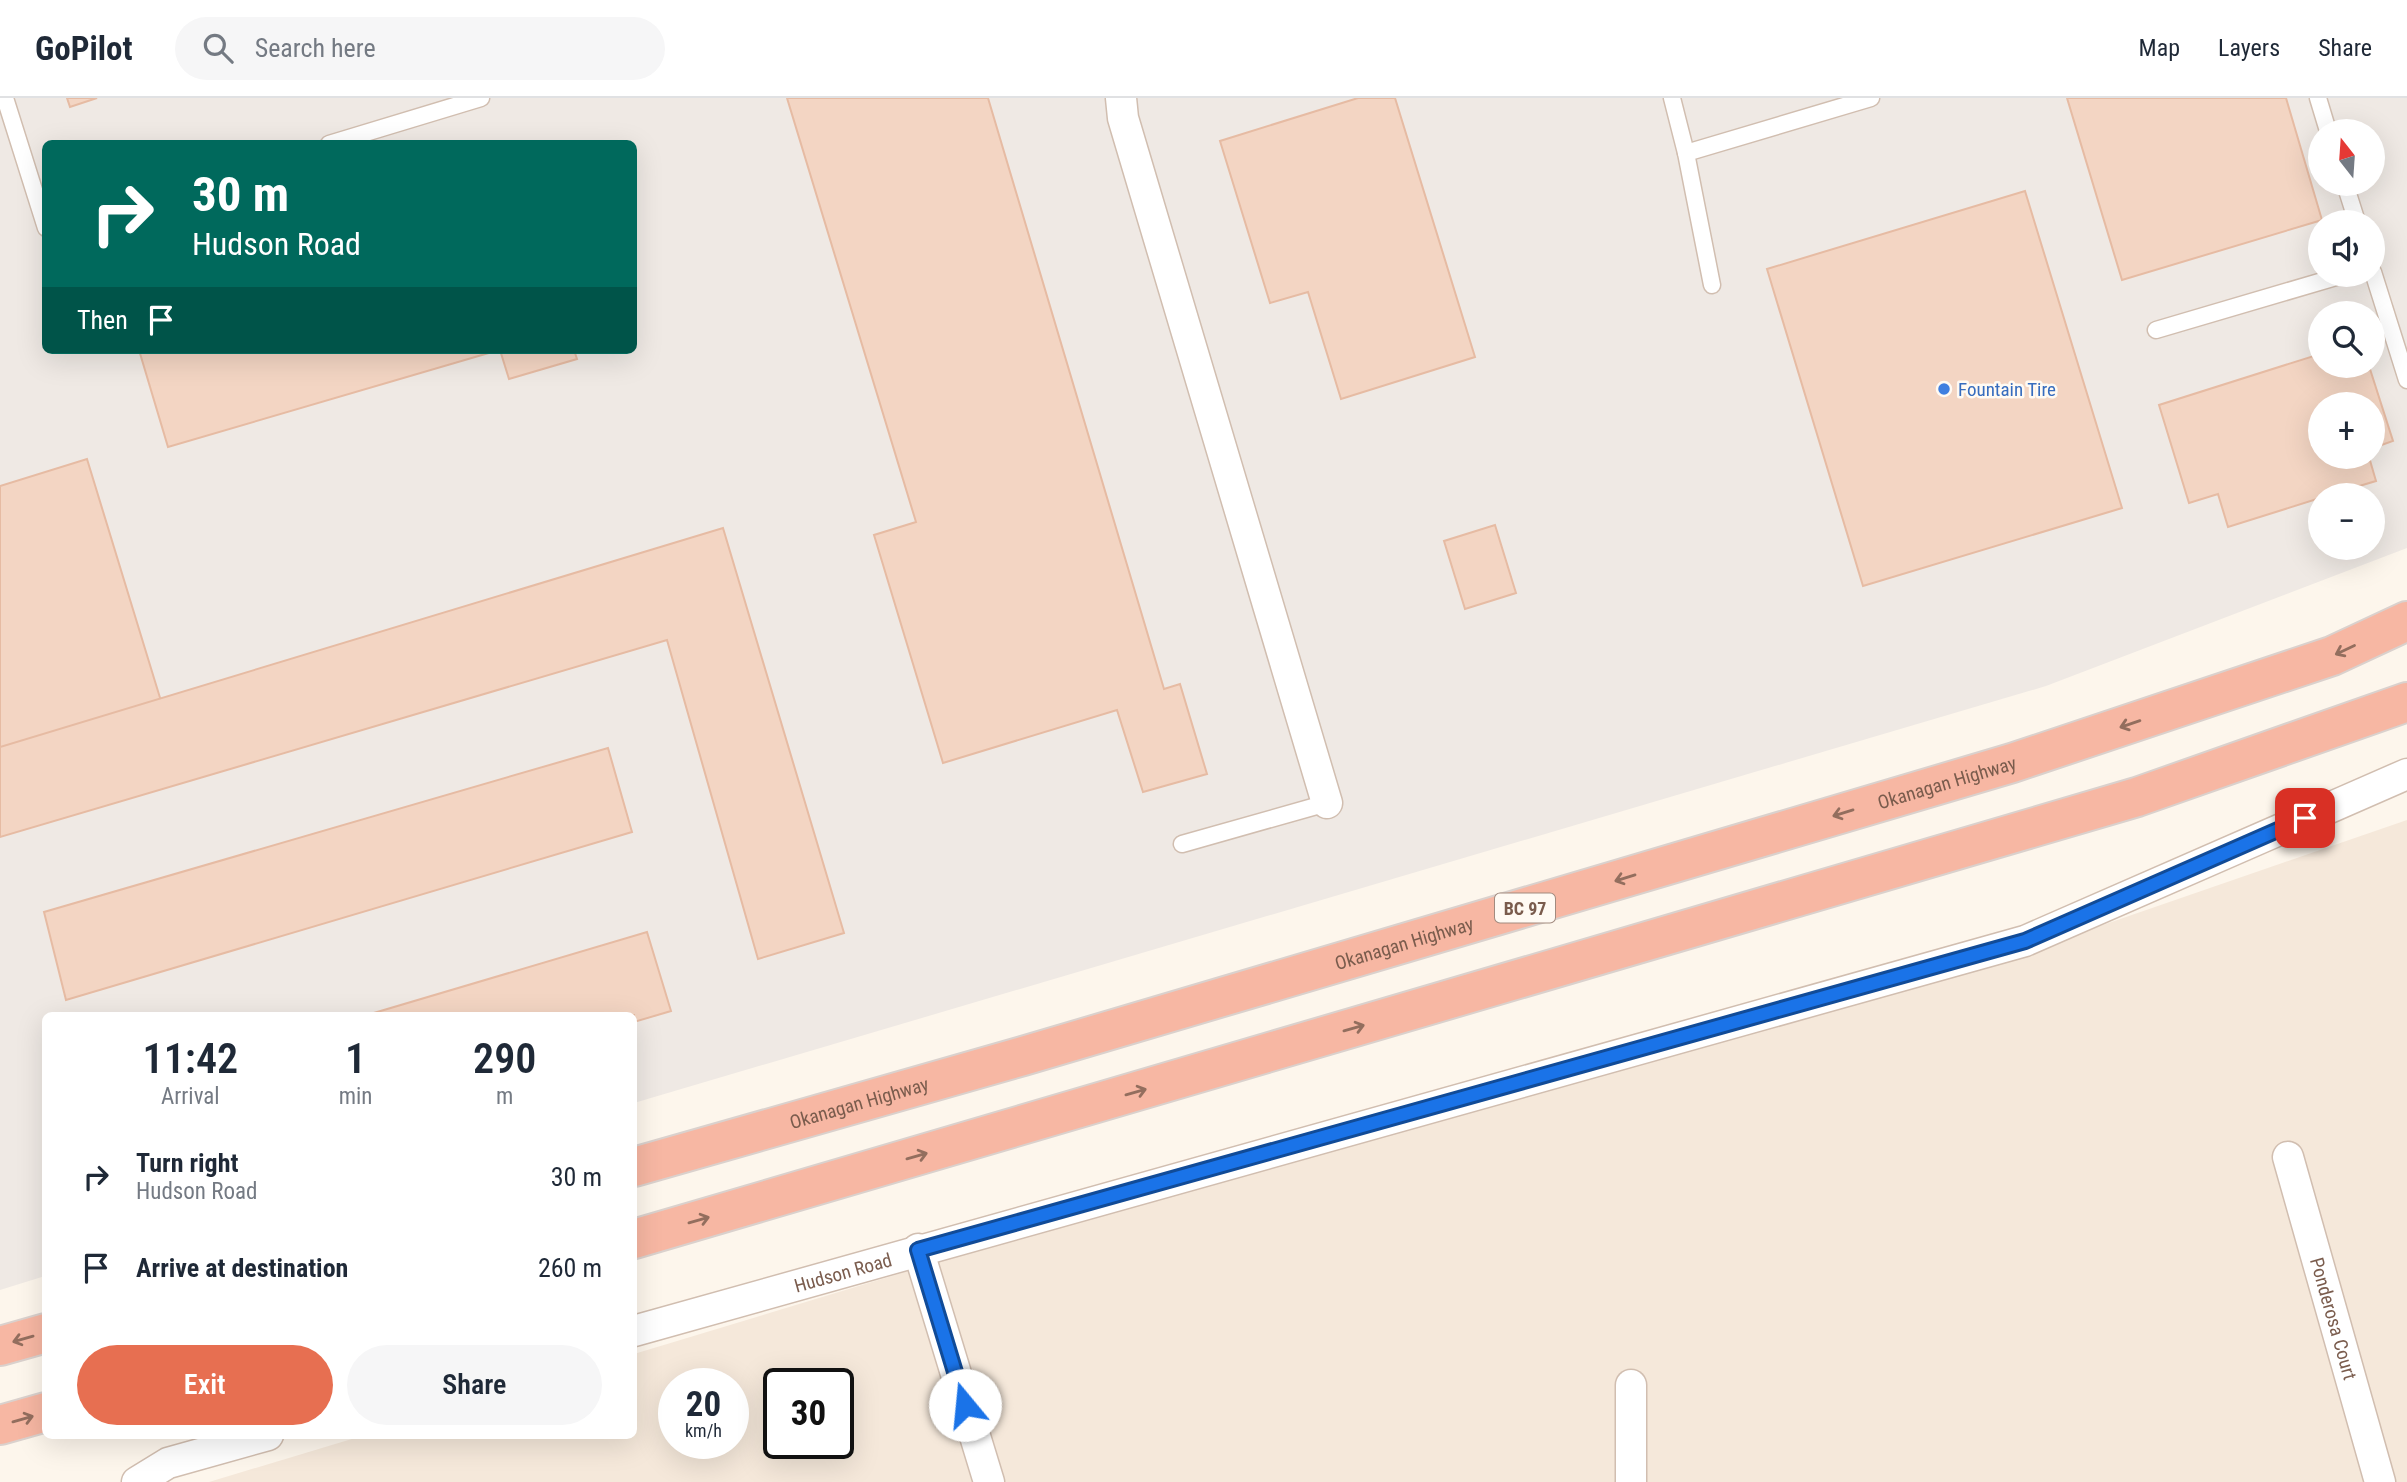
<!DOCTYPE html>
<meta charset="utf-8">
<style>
:root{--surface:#fff;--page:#f6f6f7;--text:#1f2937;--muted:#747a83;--line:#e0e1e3;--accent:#e76f51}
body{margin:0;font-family:"Roboto Condensed",sans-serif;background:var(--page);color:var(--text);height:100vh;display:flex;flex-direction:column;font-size:26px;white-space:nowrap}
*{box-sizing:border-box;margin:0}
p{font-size:23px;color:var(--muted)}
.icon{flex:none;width:38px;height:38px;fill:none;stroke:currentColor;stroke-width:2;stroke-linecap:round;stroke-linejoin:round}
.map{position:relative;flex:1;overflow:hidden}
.panel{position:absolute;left:42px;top:914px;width:595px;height:427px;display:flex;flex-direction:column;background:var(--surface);border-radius:10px;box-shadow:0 7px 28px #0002}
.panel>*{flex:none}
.guide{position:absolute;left:42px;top:42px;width:595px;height:214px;border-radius:10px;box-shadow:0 7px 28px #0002;background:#00695c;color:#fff;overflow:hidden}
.needle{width:46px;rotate:343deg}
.tools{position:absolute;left:2308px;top:21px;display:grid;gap:14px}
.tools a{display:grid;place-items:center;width:77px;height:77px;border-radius:50%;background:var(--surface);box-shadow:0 7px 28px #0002;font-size:35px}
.speed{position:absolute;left:658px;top:1270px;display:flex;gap:14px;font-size:35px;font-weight:700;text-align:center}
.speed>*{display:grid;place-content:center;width:91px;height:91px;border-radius:50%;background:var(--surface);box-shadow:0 7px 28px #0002;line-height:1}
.speed small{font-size:18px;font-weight:400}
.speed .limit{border:4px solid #111;border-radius:10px;background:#fff;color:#111}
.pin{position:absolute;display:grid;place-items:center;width:60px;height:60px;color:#fff;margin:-30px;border-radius:14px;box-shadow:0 4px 10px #0006}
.me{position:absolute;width:77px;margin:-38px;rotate:343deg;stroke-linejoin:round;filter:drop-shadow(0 0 5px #0008)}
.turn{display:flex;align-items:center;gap:24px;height:147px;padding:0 35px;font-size:32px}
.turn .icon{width:91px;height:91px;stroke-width:2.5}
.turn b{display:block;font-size:49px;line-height:60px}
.then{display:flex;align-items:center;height:66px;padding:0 35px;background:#0003;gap:14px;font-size:26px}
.eta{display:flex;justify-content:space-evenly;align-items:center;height:119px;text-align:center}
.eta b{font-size:42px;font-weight:600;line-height:49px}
.cta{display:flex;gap:14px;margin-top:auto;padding:14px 35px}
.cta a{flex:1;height:80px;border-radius:42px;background:var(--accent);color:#fff;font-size:28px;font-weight:600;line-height:80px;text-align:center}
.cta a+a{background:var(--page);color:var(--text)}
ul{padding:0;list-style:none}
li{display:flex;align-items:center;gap:21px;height:91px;padding:0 35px}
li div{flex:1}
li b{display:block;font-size:26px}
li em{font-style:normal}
header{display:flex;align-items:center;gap:42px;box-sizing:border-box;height:98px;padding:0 35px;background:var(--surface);border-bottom:2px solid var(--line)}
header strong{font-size:33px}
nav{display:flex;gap:38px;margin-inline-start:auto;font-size:24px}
.search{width:490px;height:63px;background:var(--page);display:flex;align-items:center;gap:18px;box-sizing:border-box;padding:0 24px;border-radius:38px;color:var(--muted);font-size:26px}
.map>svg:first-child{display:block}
.residential{fill:#f5e8da;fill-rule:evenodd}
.industrial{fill:#efe9e4;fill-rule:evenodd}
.building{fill:#f3d5c3;stroke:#e6bba3;stroke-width:2}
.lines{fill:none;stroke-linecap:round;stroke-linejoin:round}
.lane-casing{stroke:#d1beb0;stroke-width:19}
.street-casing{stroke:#d1beb0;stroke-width:33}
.highway-casing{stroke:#dad1cd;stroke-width:42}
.lane{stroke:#fff;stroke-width:16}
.street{stroke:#fff;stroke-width:30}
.highway{stroke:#f7b7a3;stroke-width:38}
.oneway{stroke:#936e5e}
.route-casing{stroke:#114b97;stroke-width:18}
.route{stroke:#1a73e8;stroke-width:12}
.shop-dot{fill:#3f7fe0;stroke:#fffaf3;stroke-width:2.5}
.labels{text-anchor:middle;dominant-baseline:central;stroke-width:5;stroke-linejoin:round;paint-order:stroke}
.shield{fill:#fffaf3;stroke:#a28b7f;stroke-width:2}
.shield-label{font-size:18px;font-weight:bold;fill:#7a5c4d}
.shop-label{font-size:19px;fill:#366cbe;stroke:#fffaf3;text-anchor:start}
.street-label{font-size:19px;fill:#7a5c4d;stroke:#fffaf3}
</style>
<header>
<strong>GoPilot</strong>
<div class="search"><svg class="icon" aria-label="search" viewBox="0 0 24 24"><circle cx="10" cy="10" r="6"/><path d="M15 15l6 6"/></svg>Search here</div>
<nav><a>Map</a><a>Layers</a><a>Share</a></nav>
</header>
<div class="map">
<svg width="2407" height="1384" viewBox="0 0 2407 1384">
<rect width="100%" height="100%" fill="#fdf6ec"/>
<path class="residential" d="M2407 722V1384H209L365 1337H634V1256L1741 921 2022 855ZM674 1286H733V1346H674ZM779 1286H838V1346H779Z"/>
<path class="industrial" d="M0 0H2407V450L2046 588 634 1005V917H46L45 1178 0 1192ZM2320 33H2373V86H2320ZM46 46H634V252H46ZM2320 124H2373V177H2320ZM2320 215H2373V268H2320ZM2320 306H2373V359H2320ZM2320 397H2373V450H2320Z"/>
<g class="building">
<path d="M67 0H97L70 9Z"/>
<path d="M787 0H988L1164 591 1180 586 1207 676 1143 694 1117 612 943 665 874 437 916 424Z"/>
<path d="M1358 0H1395L1475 259 1341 301 1308 194 1270 205 1220 43Z"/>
<path d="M2067 0H2286L2322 122 2122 182Z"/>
<path d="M2025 93 2122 410 1863 488 1767 171Z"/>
<path d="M139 252H499L168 349Z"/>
<path d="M500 252H574L577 261 509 281Z"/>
<path d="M2320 256V268H2369L2393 343 2373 350V306H2320V359H2369L2376 383 2329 397H2320V400L2228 429 2218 396 2189 405 2159 307Z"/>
<path d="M87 361 161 603 0 651V388Z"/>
<path d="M1495 427 1516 495 1465 511 1444 443Z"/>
<path d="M723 430 844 835 758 861 667 542 0 739V649Z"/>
<path d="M608 650 632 734 66 902 44 814Z"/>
<path d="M647 834 671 913 634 924V917H367Z"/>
</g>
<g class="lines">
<defs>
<g id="lane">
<path d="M5 0 46 130"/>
<path d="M1672 0 1686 55 1871 0"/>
<path d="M2318 0 2328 33"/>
<path d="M329 46 481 0"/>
<path d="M1686 55 1712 187"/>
<path d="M2345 86 2357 124"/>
<path d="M2373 174 2407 282"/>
<path d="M2156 232 2343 177"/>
<path d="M1182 746 1327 705"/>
</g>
<g id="street">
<path d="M1121 0 1123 20 1327 705"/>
<path id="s1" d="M2288 1059 2380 1384"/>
<path d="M918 1151 989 1384"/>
<path id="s2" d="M634 1233 2025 843 2407 676"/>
<path d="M1631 1287V1384"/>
<path d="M137 1384 168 1365 268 1337"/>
</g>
<g id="highway">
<path id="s3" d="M634 1069 1023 958 2012 665 2332 558 2407 523"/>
<path d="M634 1141 2137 699 2407 604"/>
<path d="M0 1248 46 1235"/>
<path d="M0 1327 46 1314"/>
</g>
</defs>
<use href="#lane" class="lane-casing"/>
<use href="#street" class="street-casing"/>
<use href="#highway" class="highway-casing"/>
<use href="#lane" class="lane"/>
<use href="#street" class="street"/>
<use href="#highway" class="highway"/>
</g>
<defs><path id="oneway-shaft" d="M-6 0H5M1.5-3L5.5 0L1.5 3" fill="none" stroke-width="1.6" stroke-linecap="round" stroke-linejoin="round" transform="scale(1.75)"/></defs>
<g class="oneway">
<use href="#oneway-shaft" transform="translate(2345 552) rotate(155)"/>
<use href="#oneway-shaft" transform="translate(2130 626) rotate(161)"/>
<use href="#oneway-shaft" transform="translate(1843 715) rotate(163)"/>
<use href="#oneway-shaft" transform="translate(1625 780) rotate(163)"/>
<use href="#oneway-shaft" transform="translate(1354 930) rotate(-16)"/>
<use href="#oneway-shaft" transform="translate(1136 994) rotate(-16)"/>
<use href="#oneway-shaft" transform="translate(917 1058) rotate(-16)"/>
<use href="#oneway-shaft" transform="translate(699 1122) rotate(-16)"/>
<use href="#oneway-shaft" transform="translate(23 1241) rotate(164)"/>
<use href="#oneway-shaft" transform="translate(23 1321) rotate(-16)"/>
</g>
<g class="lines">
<defs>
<path id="route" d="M965 1307 918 1152 2025 843 2305 720"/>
</defs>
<use href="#route" class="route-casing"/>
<use href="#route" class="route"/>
</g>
<circle class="shop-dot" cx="1944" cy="291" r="7"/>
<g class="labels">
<rect class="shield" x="1495" y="795.5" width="60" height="29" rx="5"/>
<g class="shield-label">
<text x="1525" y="810">BC 97</text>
</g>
<g class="shop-label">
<text x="1958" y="291">Fountain Tire</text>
</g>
<g class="street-label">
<text stroke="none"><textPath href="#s3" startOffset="1368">Okanagan Highway</textPath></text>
<text stroke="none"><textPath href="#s3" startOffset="802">Okanagan Highway</textPath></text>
<text stroke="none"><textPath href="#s3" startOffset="234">Okanagan Highway</textPath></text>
<text stroke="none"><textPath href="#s2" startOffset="217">Hudson Road</textPath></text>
<text stroke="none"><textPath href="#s1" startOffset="168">Ponderosa Court</textPath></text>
</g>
</g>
</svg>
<div class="tools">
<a><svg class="needle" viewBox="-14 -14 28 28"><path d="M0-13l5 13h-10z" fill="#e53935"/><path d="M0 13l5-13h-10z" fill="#747a83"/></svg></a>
<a><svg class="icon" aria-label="sound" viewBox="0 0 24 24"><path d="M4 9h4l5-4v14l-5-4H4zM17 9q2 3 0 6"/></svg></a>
<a><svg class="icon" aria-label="search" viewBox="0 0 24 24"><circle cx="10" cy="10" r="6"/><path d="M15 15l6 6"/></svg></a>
<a>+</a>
<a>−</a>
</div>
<div class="speed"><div>20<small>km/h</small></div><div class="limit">30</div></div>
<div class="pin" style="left:2305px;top:720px;background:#d93025"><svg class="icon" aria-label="arrive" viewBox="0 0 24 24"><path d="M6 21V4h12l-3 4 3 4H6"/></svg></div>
<svg class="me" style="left:965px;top:1307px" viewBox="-20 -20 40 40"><circle r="19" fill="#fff"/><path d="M0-13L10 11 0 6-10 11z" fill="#1a73e8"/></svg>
<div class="guide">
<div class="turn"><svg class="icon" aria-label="right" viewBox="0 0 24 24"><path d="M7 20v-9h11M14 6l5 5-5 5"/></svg><div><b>30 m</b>Hudson Road</div></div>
<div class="then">Then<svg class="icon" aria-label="arrive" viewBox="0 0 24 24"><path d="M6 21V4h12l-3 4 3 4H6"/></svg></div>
</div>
<section class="panel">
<div class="eta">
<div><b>11:42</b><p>Arrival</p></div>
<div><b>1</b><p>min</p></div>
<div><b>290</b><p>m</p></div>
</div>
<ul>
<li><svg class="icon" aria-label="right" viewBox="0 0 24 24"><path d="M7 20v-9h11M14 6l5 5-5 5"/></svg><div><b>Turn right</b><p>Hudson Road</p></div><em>30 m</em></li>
<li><svg class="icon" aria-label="arrive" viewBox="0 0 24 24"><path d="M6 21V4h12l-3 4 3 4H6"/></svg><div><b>Arrive at destination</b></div><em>260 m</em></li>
</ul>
<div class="cta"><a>Exit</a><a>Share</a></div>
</section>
</div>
